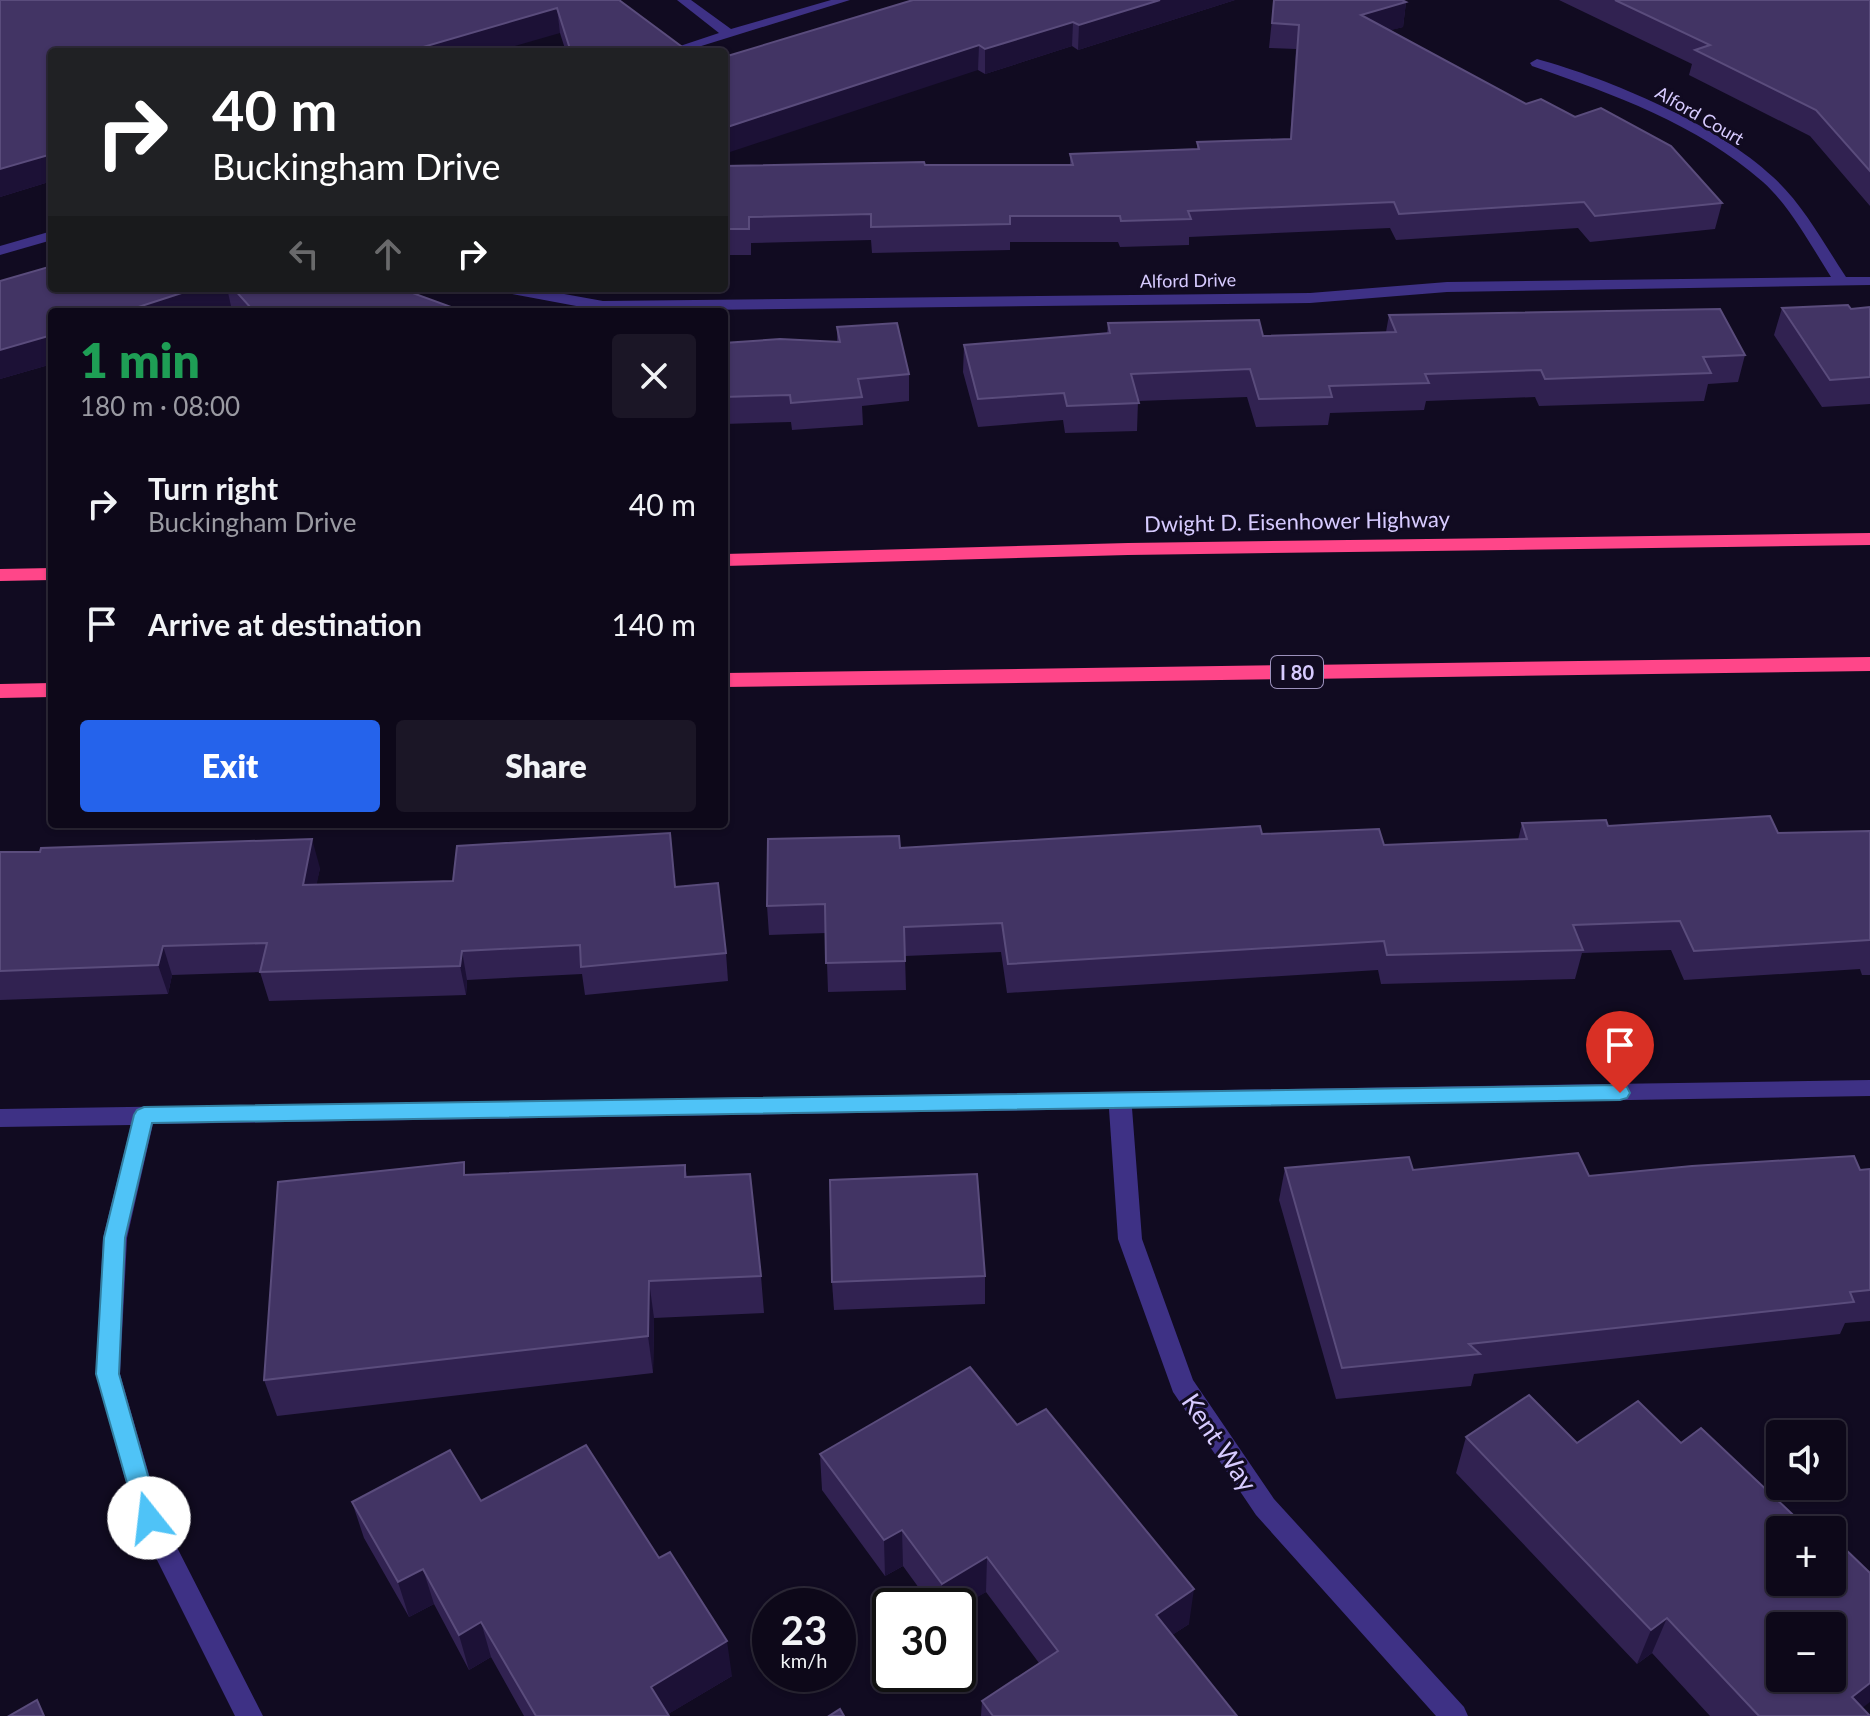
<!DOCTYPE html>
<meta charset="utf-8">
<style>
:root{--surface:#0d0819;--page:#1b1626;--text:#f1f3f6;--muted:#9a9aa2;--line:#2d2938;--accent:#2563eb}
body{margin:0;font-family:Lato,sans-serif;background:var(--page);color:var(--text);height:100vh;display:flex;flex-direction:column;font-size:30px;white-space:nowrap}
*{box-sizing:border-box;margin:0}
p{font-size:26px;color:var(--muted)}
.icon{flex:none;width:44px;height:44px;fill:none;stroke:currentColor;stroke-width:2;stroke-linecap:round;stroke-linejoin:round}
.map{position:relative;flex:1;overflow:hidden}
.side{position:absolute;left:48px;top:308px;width:680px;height:520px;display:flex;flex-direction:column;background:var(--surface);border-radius:8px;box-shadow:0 2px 6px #0004,0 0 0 2px var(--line)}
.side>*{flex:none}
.hud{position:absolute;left:48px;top:48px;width:680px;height:244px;border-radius:8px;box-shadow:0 2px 6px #0004,0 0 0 2px var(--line);background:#202124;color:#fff;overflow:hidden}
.fabs{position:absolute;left:1766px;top:1420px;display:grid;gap:16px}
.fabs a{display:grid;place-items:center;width:80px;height:80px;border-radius:8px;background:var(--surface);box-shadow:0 2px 6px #0004,0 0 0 2px var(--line);font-size:40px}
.speed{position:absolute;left:752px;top:1588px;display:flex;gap:16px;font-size:40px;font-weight:700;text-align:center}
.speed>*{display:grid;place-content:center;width:104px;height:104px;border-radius:50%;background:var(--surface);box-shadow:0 2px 6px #0004,0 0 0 2px var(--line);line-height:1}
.speed small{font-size:20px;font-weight:400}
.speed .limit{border:4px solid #111;border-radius:12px;background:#fff;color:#111}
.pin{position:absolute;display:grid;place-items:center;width:68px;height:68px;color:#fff;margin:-82px -34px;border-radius:50% 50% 50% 0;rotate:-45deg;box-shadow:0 0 8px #0007}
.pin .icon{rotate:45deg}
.me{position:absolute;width:88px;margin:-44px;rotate:344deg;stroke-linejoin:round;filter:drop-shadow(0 0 6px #0008)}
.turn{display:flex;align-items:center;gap:28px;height:168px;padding:0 32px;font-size:36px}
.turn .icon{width:104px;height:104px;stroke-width:2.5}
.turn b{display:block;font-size:56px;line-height:68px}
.lanes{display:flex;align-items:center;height:76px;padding:0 32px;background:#0003;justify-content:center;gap:40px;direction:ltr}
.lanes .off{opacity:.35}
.round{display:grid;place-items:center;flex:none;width:84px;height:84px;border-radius:8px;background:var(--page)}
.headline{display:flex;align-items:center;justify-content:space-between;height:136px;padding:0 32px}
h1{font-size:48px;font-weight:800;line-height:60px;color:#1e9e55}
.cta{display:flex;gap:16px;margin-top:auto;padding:16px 32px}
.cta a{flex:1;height:92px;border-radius:8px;background:var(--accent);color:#fff;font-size:32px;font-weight:800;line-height:92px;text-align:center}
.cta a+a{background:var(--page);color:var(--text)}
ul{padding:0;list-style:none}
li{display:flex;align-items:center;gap:24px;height:120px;padding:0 32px}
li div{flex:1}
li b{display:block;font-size:30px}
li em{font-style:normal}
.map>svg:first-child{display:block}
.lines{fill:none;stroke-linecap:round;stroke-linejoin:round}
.minor{fill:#3e3185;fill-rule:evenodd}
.highway{fill:#ff4689;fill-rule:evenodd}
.wall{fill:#312251}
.shaded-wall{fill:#1c1136}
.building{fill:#423464;stroke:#5a4c7c;stroke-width:2;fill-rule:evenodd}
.route{fill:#4fc3f7;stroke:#337fa1;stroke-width:2}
.labels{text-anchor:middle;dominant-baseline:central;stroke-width:6;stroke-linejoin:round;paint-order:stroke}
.far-street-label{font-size:18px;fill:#d7cbff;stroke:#110b21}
.shield{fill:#110b21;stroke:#9c91bc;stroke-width:2}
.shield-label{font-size:20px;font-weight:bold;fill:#d7cbff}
.street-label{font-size:22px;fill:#d7cbff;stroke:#110b21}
.near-street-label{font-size:26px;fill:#d7cbff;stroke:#110b21}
</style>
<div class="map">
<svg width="1870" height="1716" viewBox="0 0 1870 1716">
<rect width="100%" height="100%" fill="#110b21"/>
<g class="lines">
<g class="minor">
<path d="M677 0H691L731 29 831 0H850L682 52H662L719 33Z"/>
<path d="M1537 59C1610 79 1718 125 1773 177 1803 204 1824 244 1846 277H1870V285L1447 292 1310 303 603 311 507 293 499 288H531L603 301 1310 293 1447 282 1831 277C1812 247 1789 205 1763 182 1697 124 1613 94 1532 66L1530 63Z"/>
<path d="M52 231V240L0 255V246Z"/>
<path d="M1870 1080V1096L1132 1108 1142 1239 1193 1380 1274 1499 1464 1707 1468 1716H1436L1256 1515 1173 1392 1118 1239 1109 1109 153 1124 127 1238 120 1374 161 1516 263 1716H235L136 1518 96 1374 103 1238 131 1125 0 1127V1109Z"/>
</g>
<g class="highway">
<path d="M1870 533V545L1128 555 724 566V554L1128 543Z"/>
<path d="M52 568V580L0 581V569Z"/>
<path d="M1870 657V671L724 687V673Z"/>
<path d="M52 683V697L0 698V684Z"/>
</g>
</g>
<g class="wall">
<path d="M0 0H619L689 52H566L560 33 52 52V181L0 197Z"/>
<path d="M913 0H1235L1078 50 1072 46 985 74 978 70Z"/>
<path d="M1274 0 1406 2 1403 27 1390 30 1526 104 1722 203 1715 229 1590 242 1578 228 1396 240 1390 228 1189 237V245L1120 247 1118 242H1010V250L872 253 871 240 751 243V255H724V166L1070 165V154L1197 149V142L1290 139 1296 49 1269 48Z"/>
<path d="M1559 0H1870V206L1810 136 1689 75 1692 64Z"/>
<path d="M0 281 52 288H399L454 308 455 312H237L231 306 211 312H52V364L0 379Z"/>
<path d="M1870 307V404L1822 407 1774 335 1782 308 1851 309Z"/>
<path d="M1389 315 1745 355 1738 382 1708 384 1704 401 1539 406 1535 397 1426 401 1424 410 1330 413 1328 425 1256 427 1247 397 1138 401 1137 431 1065 433 1063 420 978 427 963 372 964 345 1107 333 1108 323 1263 336 1386 332Z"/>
<path d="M837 327 909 374V401L862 406 863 425 792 430 791 422 724 424V343L837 342Z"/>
<path d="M1522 823 1778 833 1870 831V975H1862L1860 969 1684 980 1671 950 1582 953 1575 979 1381 984 1378 970 1007 993 1001 952 905 956 906 990 828 992 826 933 769 935 767 906 900 848 1262 834 1384 845 1518 840Z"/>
<path d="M0 852 320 868 316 885 676 887 726 953 728 981 585 995 582 974 467 980 466 995 269 1001 260 972 172 975 168 994 0 1000Z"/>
<path d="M685 1165 687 1176 761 1276 764 1313 654 1318 653 1373 277 1416 264 1380 467 1175Z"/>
<path d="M1285 1168 1413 1170 1589 1176 1870 1169V1321L1845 1323 1840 1334 1474 1374 1471 1386 1336 1399 1279 1200Z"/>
<path d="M985 1276V1304L834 1310 832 1282Z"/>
<path d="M1017 1425 1189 1624 1172 1635 1237 1716H981L982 1701 1039 1663 986 1592 958 1606H932L903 1566 885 1576 822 1490 820 1454Z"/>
<path d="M1466 1437 1577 1443 1870 1716H1710L1652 1653 1637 1664 1456 1473Z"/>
<path d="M481 1501 732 1676 668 1714 669 1716H524L491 1657 469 1670 434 1604 409 1617 364 1538 352 1502Z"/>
</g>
<g class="shaded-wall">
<path d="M1160 0H1235L1078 50 1079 25Z"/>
<path d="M1406 2 1403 27 1358 39 1361 15Z"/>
<path d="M557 8 560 33 494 52H406Z"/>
<path d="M1073 22 1072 46 985 74V49Z"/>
<path d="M979 45 978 70 724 154V128Z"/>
<path d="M52 154V181L0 197V169Z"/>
<path d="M197 288H227L231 306 211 312H123Z"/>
<path d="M52 335V364L0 379V350Z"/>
<path d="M312 839 320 868 311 914 303 885Z"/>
<path d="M163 946 172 975 168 994 158 965Z"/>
<path d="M462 951 467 980 466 995 460 966Z"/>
<path d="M649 1281 654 1318 653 1373 648 1336Z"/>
<path d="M902 1530 903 1566 885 1576 884 1540Z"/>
<path d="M987 1557 986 1592 958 1609V1606H942V1584Z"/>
<path d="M423 1569 434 1604 409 1617 398 1582Z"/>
<path d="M1194 1589 1189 1624 1151 1649 1156 1615Z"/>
<path d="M1667 1618 1652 1653 1637 1664 1651 1630Z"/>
<path d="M481 1622 491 1657 469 1670 459 1635Z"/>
<path d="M727 1641 732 1676 665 1716 651 1687Z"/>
<path d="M1870 1683V1702L1852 1716V1697Z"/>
</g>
<g class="building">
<path d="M0 0H619L689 52H571L557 8 406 52H52V154L0 169Z"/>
<path d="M913 0H1160L1079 25 1073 22 985 49 979 45 724 128V57Z"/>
<path d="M1274 0H1402L1406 2 1361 15 1526 104 1541 99 1575 117 1601 108 1671 146 1722 203 1595 216 1584 202 1399 214 1394 202 1188 211 1191 219 1121 221 1120 216H1010V224L871 227V214L749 217V229H724V166L924 162 925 165H1073L1070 154 1199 149 1197 142 1291 139 1299 25 1272 23Z"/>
<path d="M1615 0H1870V171L1816 110 1695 50 1710 45Z"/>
<path d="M52 266V288H197L123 312H52V335L0 350V281Z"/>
<path d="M233 288H399L454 308 445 312H263L250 307Z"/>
<path d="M1848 305 1851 309 1870 307V377L1830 380 1782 308Z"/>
<path d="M1720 309 1745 355 1703 357 1711 373 1545 379 1541 370 1425 374 1429 383 1329 386 1332 397 1259 399 1250 369 1131 374 1139 403 1067 406 1064 393 978 399 964 345 1110 333 1108 323 1259 320 1263 336 1396 332 1389 315Z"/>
<path d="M897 323 909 374 858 379 862 397 791 403 790 395 724 397V343L780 339 840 342 837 327Z"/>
<path d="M1770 816 1778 833 1870 831V940L1694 951 1680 921 1573 925 1583 950 1387 955 1384 941 1008 964 1002 923 904 927 905 961 826 963 825 904 767 906 768 839 899 836 900 848 1260 826 1262 834 1379 829 1384 845 1527 839 1522 823 1606 820 1608 826Z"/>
<path d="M670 833 675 887 718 883 726 953 581 967 580 945 462 951 460 966 260 972 267 943 163 946 158 965 0 971V852H40L41 848 312 839 303 885 453 881 457 846Z"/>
<path d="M1578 1153 1589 1176 1692 1166 1854 1156 1860 1170 1870 1169V1290L1850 1292 1854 1302 1469 1344 1480 1354 1342 1368 1285 1168 1409 1157 1413 1170Z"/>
<path d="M464 1162V1175L685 1165V1177L750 1174 761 1276 649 1281 648 1336 264 1380 278 1182Z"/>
<path d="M977 1174 985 1276 832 1282 830 1180Z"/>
<path d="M970 1367 1017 1425 1046 1409 1194 1589 1156 1615 1237 1716H993L982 1701 1058 1651 987 1557 942 1584 902 1530 884 1540 820 1454Z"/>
<path d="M1529 1395 1577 1443 1638 1401 1681 1443 1701 1428 1809 1530H1780V1582H1832V1549L1840 1544 1870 1573V1683L1852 1697 1870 1716H1759L1667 1618 1651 1630 1466 1437ZM1780 1626H1832V1678H1780Z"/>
<path d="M586 1445 659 1558 670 1552 727 1641 651 1687 669 1716H536L481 1622 459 1635 423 1569 398 1582 352 1502 450 1450 481 1501Z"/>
<path d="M37 1700 44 1716H9Z"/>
<path d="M840 1709 844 1716H829Z"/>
</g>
<path class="route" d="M1620 1085 1627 1087 1630 1093 1627 1098 1620 1100 152 1123 125 1238 119 1374 160 1518 157 1526 149 1529 140 1526 137 1518 96 1374 104 1238 134 1115 137 1110 144 1107Z"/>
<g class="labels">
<g class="far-street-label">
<text transform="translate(1700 115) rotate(30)">Alford Court</text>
<text transform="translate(1188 280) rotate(-1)">Alford Drive</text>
</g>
<rect class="shield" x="1271" y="656" width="52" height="32" rx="6"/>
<g class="shield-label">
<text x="1297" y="672">I 80</text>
</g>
<g class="street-label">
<text transform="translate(1297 521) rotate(-1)">Dwight D. Eisenhower Highway</text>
</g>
<g class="near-street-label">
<text transform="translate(1220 1442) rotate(56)">Kent Way</text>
</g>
</g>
</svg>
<div class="fabs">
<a><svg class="icon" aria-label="sound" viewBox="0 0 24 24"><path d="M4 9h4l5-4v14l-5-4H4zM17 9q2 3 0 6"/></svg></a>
<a>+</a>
<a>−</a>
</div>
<div class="speed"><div>23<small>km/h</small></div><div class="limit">30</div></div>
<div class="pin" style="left:1620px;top:1093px;background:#d93025"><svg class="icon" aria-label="arrive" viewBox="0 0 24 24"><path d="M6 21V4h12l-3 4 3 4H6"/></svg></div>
<svg class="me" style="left:149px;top:1518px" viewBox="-20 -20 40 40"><circle r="19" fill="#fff"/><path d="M0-13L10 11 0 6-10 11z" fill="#4fc3f7"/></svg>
<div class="hud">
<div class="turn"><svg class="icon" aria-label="right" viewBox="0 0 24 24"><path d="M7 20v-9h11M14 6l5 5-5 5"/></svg><div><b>40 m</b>Buckingham Drive</div></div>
<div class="lanes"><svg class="icon off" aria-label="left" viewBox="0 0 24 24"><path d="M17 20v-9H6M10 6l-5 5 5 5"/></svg><svg class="icon off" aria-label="ahead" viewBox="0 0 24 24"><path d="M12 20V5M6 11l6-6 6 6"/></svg><svg class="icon" aria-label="right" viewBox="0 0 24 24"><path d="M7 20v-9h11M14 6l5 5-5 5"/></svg></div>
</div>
<section class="side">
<div class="headline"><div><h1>1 min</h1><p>180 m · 08:00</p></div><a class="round"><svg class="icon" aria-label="close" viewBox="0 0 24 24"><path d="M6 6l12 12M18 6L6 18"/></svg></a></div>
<ul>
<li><svg class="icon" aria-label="right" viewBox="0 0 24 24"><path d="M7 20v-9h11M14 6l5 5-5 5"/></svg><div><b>Turn right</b><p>Buckingham Drive</p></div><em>40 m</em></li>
<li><svg class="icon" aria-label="arrive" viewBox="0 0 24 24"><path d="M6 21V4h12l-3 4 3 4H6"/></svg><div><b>Arrive at destination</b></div><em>140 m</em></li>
</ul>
<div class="cta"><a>Exit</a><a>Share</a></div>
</section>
</div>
